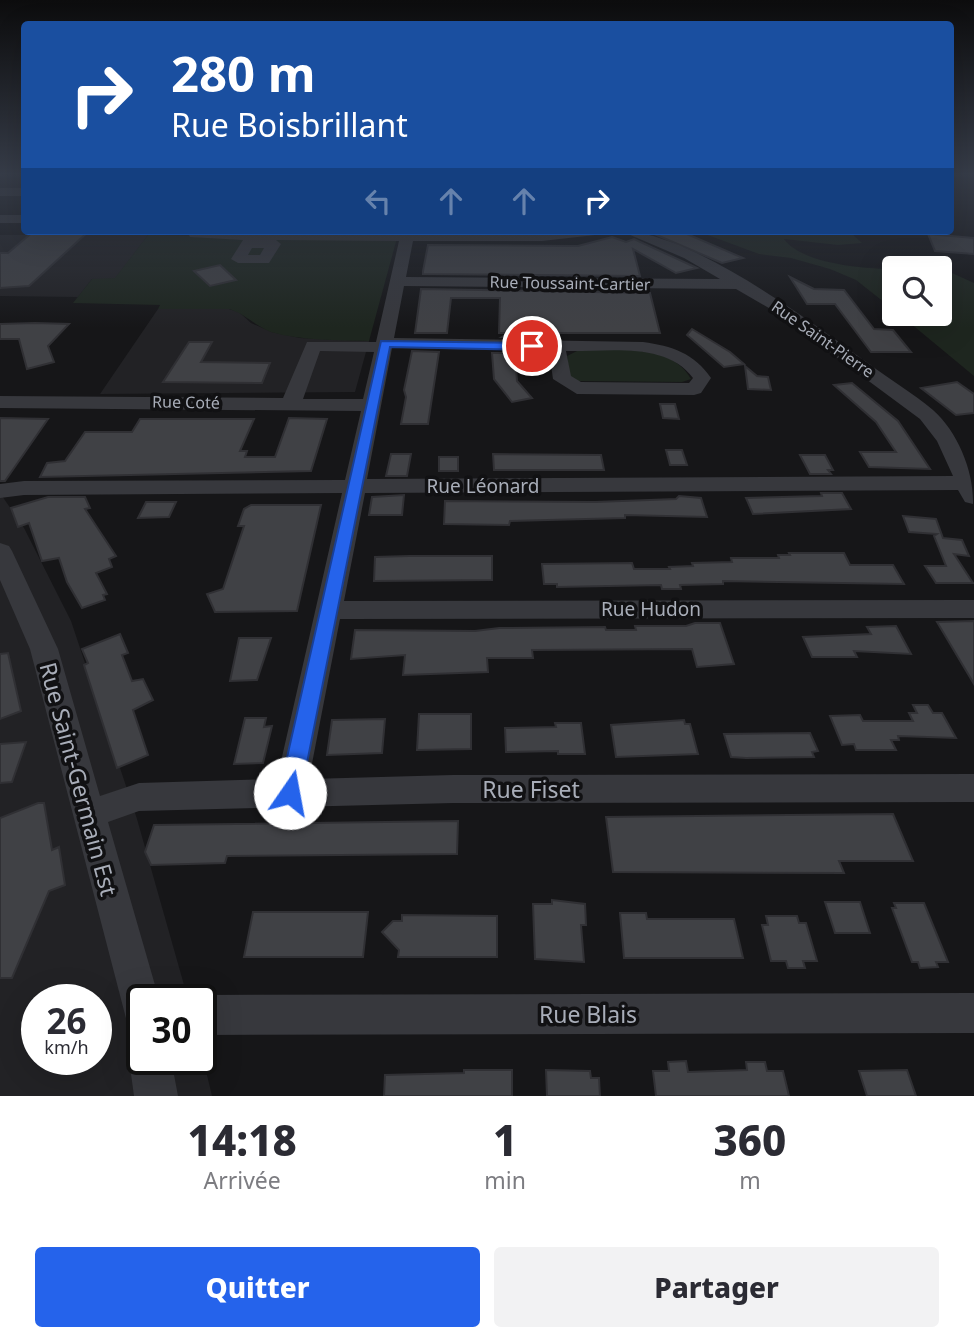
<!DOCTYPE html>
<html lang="fr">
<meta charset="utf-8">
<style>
:root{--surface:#fff;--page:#f2f2f3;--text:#2b2b33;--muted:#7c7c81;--accent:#2563eb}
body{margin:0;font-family:"Noto Sans",sans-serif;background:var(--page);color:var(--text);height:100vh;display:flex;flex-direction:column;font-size:26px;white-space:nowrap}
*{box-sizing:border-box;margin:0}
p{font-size:23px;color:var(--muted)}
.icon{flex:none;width:38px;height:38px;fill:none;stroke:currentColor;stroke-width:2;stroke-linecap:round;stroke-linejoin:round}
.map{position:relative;height:1096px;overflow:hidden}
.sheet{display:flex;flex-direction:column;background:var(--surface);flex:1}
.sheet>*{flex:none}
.guide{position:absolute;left:21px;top:21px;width:933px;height:214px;border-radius:7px;box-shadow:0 7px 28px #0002;background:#1a4fa0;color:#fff;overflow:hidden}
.fabs{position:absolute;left:882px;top:256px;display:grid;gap:14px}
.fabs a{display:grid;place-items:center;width:70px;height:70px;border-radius:7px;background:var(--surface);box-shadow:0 7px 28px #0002;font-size:35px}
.speed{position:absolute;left:21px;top:984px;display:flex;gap:14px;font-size:35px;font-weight:700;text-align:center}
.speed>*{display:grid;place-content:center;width:91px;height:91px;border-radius:50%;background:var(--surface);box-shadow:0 7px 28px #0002;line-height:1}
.speed small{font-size:18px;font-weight:400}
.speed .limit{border:4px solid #111;border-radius:10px;background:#fff;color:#111}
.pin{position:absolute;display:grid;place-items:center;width:60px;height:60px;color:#fff;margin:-30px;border:4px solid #fff;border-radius:50%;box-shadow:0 2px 7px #0007}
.me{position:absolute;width:77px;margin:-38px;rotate:12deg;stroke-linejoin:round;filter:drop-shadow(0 0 5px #0008)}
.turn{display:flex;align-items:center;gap:24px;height:147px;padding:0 35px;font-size:32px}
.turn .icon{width:91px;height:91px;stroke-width:2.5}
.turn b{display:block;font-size:49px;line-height:60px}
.lanes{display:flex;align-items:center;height:66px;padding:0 35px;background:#0003;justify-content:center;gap:35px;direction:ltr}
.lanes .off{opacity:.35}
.eta{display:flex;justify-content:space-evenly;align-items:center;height:119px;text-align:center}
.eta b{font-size:42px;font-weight:800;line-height:49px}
.cta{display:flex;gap:14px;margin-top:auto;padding:14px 35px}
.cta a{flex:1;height:80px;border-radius:7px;background:var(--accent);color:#fff;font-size:28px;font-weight:800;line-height:80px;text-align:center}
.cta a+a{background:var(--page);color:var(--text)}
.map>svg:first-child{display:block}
.built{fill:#222225;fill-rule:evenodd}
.green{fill:#1e261f}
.building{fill:#404145;stroke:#303034;stroke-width:2}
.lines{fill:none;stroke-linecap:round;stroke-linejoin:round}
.minor{fill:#37383d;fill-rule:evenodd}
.route{fill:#2563eb;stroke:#184099;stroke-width:2}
.labels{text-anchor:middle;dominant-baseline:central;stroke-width:7;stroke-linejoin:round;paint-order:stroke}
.far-street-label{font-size:16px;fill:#a8adb8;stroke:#111113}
.street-label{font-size:19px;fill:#a8adb8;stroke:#111113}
.near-street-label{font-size:23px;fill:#a8adb8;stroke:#111113}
</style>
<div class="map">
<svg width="974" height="1096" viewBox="0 0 974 1096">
<rect width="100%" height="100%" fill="#161618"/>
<g class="built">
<path d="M0 235H148L115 279H92L78 297 0 296Z"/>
<path d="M158 309H229L239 312 251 323 272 332 300 338 369 341 355 392 100 394Z"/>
<path d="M0 493 24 528 71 621 137 819 188 999H142V1059H201V1050L212 1096H0ZM37 999H96V1059H37Z"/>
</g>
<g class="green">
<path d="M733 231H849L862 243 838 245 784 239C802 264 865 269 894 269V310L856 280 830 269 791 258 759 254 705 234Z"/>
<path d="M148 235 397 238 369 341C337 340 302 341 271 332 255 326 244 313 229 309H158L160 305 73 303 92 279 115 278Z"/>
<path d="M930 263 974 283V376L898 313H940V268H925Z"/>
<path d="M579 350C615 351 671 342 691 379L682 382 577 381 570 377 567 356Z"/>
</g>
<g class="building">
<path d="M34 231H89L29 286 0 288V253H8Z"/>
<path d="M660 231H680L743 258 722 263 652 233Z"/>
<path d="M928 234 974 238V254L935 251Z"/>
<path d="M612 237 626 242 634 239 697 268 676 273 633 249 640 276 423 274V271L428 245 578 246Z"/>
<path d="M220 265 236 280 210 286 194 271Z"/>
<path d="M790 277 814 289 844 290 874 329 893 330 911 352H871L835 304H807Z"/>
<path d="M421 289 650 293 660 333H514L515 337H502L509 333H499L500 298H451L447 333H415Z"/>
<path d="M35 323 69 324 48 346 54 362 27 369 19 339H0V324Z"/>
<path d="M692 329 730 352 744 364 724 367 687 335Z"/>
<path d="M189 342H212L201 362 270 363 262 383 163 382Z"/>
<path d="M412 351 439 352 428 424H401L406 397 404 390Z"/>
<path d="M492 353H515L517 381 532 398 512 402 494 379Z"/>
<path d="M745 366 757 376 768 377 771 390 748 389Z"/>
<path d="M957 382 974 394V413L956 415 921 388Z"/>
<path d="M852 383 898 421 930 469 869 467 860 452H896L876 422 834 385Z"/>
<path d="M660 404H675L679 419 663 418Z"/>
<path d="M0 418 48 419 5 481H0Z"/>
<path d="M289 418 327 419 311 471 40 477 47 463 65 461 85 432H132L140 419H254L240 451H247L245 457H275Z"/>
<path d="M666 450H682L687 465H670Z"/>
<path d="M391 454H411L407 476H386Z"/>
<path d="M493 454 601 455 604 470H494Z"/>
<path d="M800 455H825L833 470H828L831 474H810Z"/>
<rect x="439" y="457" width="19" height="14"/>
<path d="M821 493H842L851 509 753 514 746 498 822 496Z"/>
<path d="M404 495 402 515H369L372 497Z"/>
<path d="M679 496 701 498 707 517 625 515V518L510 521 509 525 444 524 445 501 595 502 676 499Z"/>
<path d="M48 497H85L90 508 85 509 116 556 109 559 112 567 96 573 107 594 103 595 105 600 82 608 67 582 59 558 42 561 29 523 18 527 11 508Z"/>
<path d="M146 502H176L169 517 138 518Z"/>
<path d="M251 505H321L297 611 215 612 207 594 223 589 244 526H238L244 509Z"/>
<path d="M903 516 936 519 943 538 962 540 969 556 954 554 973 583H936L925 566H946L934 536 937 534 909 532Z"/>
<path d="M789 553H844L850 565H893L904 584 723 581V584L680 585 681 589H662L661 585 557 587V584H544L542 564 632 563 634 569H670L669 567 693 566 692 563 732 562 731 558H779L778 555H790Z"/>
<path d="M409 556H492V580L374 581 375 557Z"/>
<path d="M974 621V684L937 622Z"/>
<path d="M695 623H720L734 664 697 667 692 649 532 650 533 658H487L488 672 403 675 405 655 351 659 355 630 475 631 499 628 605 627 606 630H636L635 626H686Z"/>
<path d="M896 626 911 654 854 651 857 657H812L803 637 871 634 867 627Z"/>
<path d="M120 634 128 653 122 655 132 681 143 679 153 700 133 710 148 755 117 768 84 665 88 663 82 649Z"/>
<path d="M239 638H271L257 680 230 681Z"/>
<path d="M8 653 21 711 0 719V654Z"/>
<path d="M913 705H928L933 713H942L956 738 898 736 899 740H891L896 750H856L854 744 842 745 830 716 860 715 863 721H913L909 713H917Z"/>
<path d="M419 714H471V749L417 750Z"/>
<path d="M245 718H266L264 727 272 726 263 763 234 764Z"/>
<path d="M385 719 382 753 327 755 332 720Z"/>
<path d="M684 720 685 724H690L698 754 616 757 611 725Z"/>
<path d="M555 723H581L585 754H558V751L506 752 505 728 556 727Z"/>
<path d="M810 733 818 751 812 752 814 757 746 758 731 757 724 734Z"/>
<path d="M26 742 12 782 0 783V744Z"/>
<path d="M38 803H44L52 850 59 847 65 885 49 891 12 978H0V818Z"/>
<path d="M893 814 913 861H839L844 873 613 872 606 817Z"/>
<path d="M458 821 457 854 227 856 225 863 151 865 145 852 154 825Z"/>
<path d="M552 900 585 904 586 925H581L584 962 535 959 533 904H552Z"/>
<path d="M825 902H860L870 933H835Z"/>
<path d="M894 903H924L948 962H936L938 967 920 968 918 962H912L892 908H896Z"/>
<path d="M253 912H368L363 957H244Z"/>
<path d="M620 913H646L647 919H734L743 958H624Z"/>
<path d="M402 915 497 916V957H398L399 950 382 932 393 921H402Z"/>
<path d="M766 916H797L799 923H806L817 961H803L805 968H788L786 961H771L762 925H768Z"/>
<path d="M686 1061 688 1072 747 1070 746 1062H765L767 1071H783L789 1096H656L653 1071H669L668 1062Z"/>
<path d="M464 1070H512V1096H384L385 1075 464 1073Z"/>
<path d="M546 1070 590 1071 591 1078H599L600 1096H547Z"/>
<path d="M907 1070 916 1096H867L859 1071Z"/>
</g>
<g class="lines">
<g class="minor">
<rect x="0" y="188" width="24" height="8"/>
<rect x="0" y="215" width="24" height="8"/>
<path d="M187 231H602L595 235 542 241H413L406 277 720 279 684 258 621 231C690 231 811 322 868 363 889 379 913 393 933 410 958 432 974 472 973 504L965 502 958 490 365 493 344 601 974 600V618L340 619 309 779 453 775 974 774V802L453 803 139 811 108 822 159 999H142V1032L128 1026 30 649 0 580V543L9 546 12 551 58 649 100 796 139 783 277 779 342 493 24 495 0 498V484L24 481 345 480 361 411 0 408V396L283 398 307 342H376L399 241 276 240 281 244 269 263H238L231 259 243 240 190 237ZM252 248H264L260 255H248ZM404 286 736 289 774 311 920 419 937 441 953 476 367 479 392 348 549 351 553 379 577 394 694 395 701 393 711 378C694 353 672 346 643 342L394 338ZM320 351 374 352 363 399H303ZM566 351C607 352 666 341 693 378L689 383 581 382 571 376Z"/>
<path d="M974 993V1033L201 1035V999H190L201 995Z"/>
<path d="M142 1041V1059H171L178 1096H134L129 1059 135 1044Z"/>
</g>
</g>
<linearGradient id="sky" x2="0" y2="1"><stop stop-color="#0c0c0d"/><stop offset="0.53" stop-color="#363c48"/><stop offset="1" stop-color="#363c48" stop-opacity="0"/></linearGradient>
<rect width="974" height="328" fill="url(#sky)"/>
<path class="route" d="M381 341 532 343 538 346 532 350 390 347 301 793 298 800 290 803 283 800 279 793Z"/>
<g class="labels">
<g class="far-street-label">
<text transform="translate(570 283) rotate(1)">Rue Toussaint-Cartier</text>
<text transform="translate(823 339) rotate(35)">Rue Saint-Pierre</text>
<text transform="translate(186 402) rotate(1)">Rue Coté</text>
</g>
<g class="street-label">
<text x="483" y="486">Rue Léonard</text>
<text x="651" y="609">Rue Hudon</text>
</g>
<g class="near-street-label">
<text transform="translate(79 779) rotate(75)">Rue Saint-Germain Est</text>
<text x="531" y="789">Rue Fiset</text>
<text x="588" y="1014">Rue Blais</text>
</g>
</g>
</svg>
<div class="fabs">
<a><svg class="icon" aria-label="search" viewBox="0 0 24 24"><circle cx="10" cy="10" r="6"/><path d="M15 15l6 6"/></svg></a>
</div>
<div class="speed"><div>26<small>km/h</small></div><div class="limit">30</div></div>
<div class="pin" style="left:532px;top:346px;background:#d93025"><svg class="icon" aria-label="arrive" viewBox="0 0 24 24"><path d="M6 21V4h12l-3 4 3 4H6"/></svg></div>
<svg class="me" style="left:290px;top:793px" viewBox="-20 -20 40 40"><circle r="19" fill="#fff"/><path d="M0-13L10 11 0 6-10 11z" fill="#2563eb"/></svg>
<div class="guide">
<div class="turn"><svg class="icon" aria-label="right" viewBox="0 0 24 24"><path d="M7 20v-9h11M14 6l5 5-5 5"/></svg><div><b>280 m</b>Rue Boisbrillant</div></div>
<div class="lanes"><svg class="icon off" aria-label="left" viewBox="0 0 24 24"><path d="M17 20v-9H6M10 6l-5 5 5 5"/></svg><svg class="icon off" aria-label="ahead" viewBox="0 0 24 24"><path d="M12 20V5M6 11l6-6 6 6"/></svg><svg class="icon off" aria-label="ahead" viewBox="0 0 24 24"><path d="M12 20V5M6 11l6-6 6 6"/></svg><svg class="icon" aria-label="right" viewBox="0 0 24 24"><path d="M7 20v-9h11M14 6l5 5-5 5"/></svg></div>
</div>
</div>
<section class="sheet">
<div class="eta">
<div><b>14:18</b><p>Arrivée</p></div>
<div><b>1</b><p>min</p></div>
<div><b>360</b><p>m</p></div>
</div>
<div class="cta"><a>Quitter</a><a>Partager</a></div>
</section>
